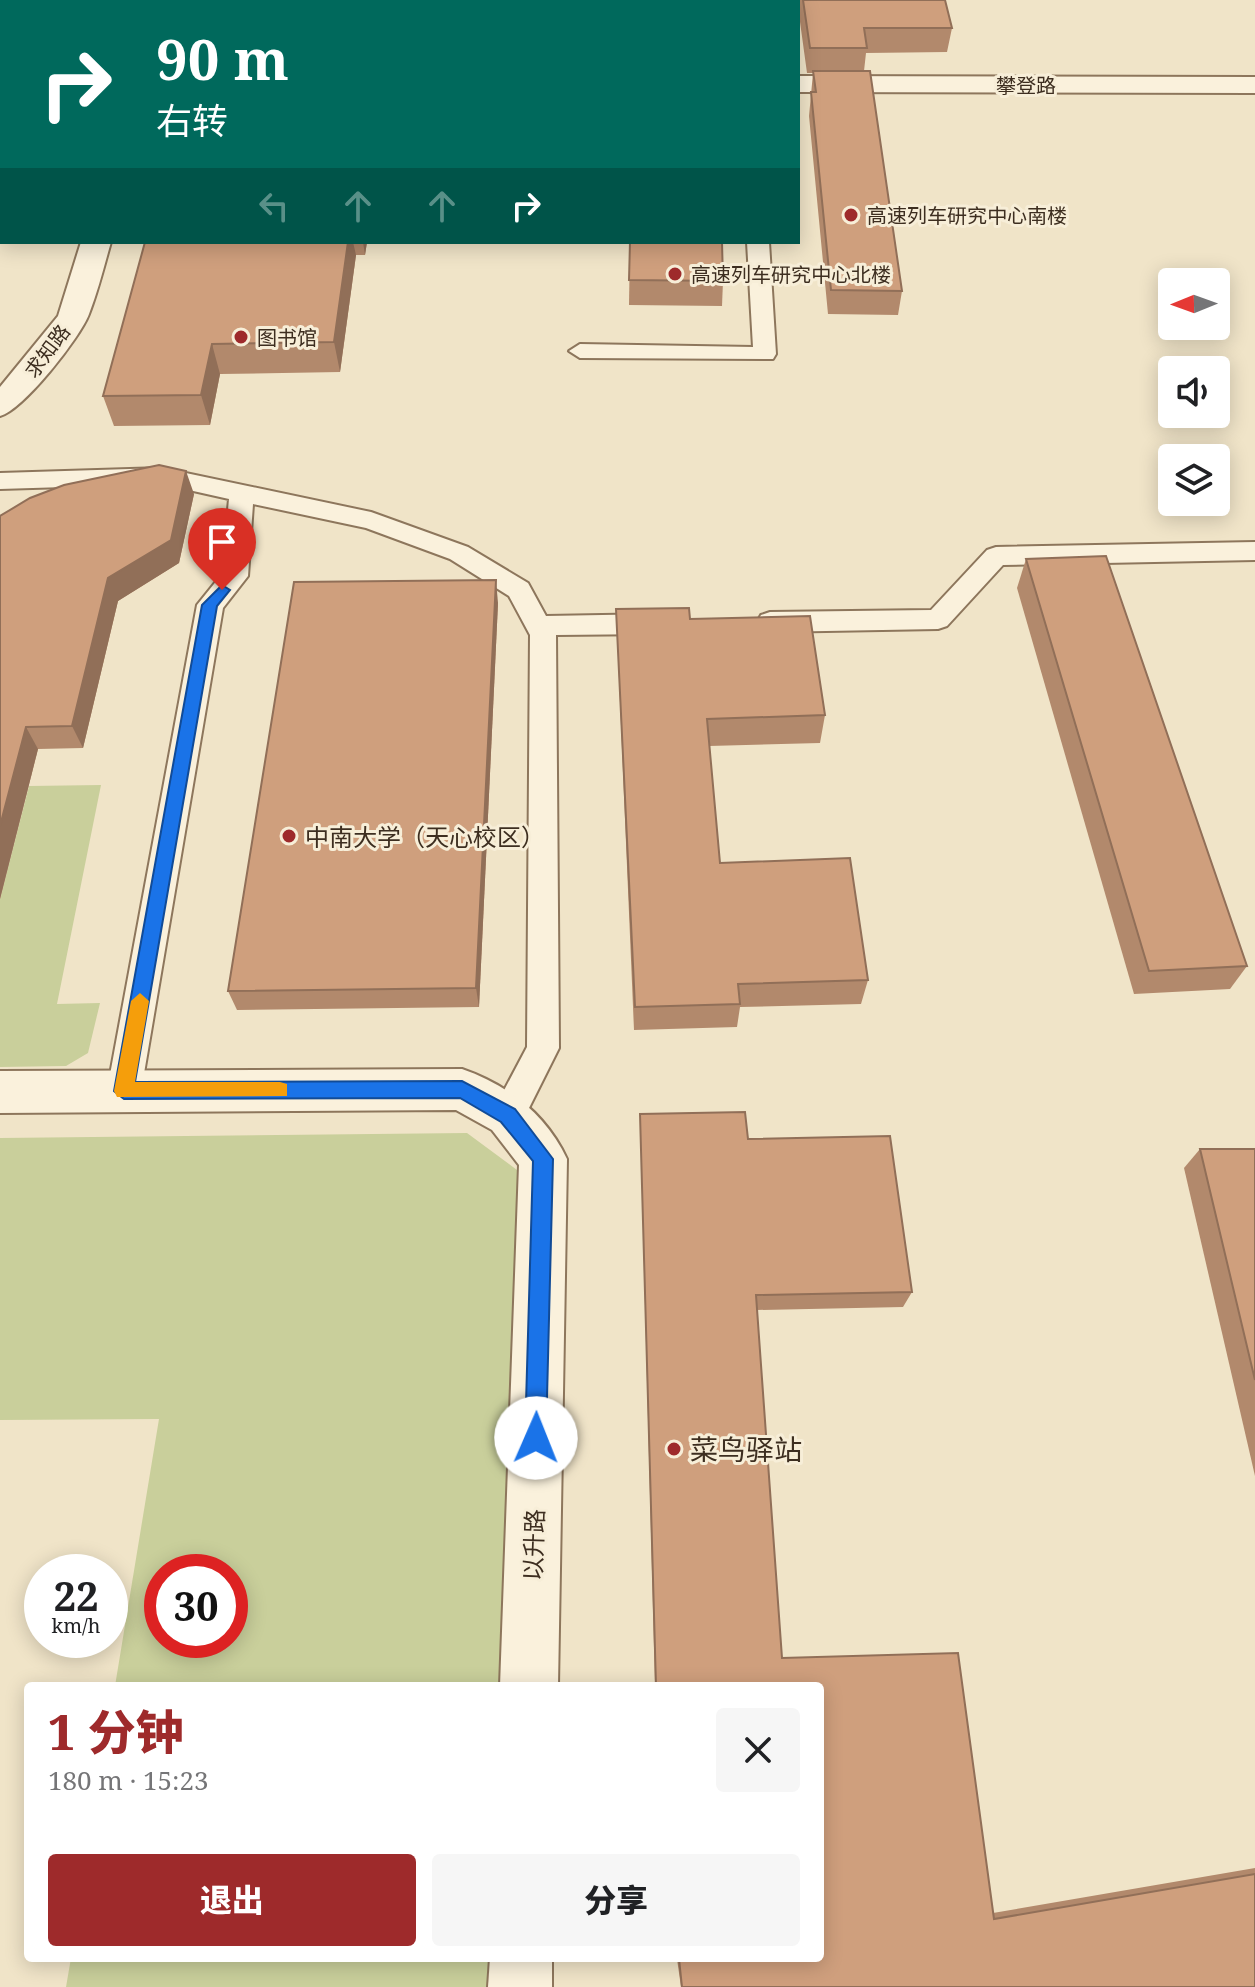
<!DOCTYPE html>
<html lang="zh">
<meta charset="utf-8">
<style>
:root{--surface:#fff;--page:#f6f6f6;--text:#202124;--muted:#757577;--accent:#9e2a2b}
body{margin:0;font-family:"Noto Serif","Noto Sans SC",serif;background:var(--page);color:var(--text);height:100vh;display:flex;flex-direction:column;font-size:30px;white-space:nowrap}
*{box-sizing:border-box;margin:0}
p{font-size:26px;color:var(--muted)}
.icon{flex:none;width:44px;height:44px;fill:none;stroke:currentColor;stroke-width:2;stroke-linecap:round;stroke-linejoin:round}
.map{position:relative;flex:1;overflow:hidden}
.panel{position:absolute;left:24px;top:1682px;width:800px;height:280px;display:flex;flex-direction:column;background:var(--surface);border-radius:8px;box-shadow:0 4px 20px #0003}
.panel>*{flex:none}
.top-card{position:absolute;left:0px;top:0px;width:800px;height:244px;box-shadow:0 4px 20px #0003;background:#00695c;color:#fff;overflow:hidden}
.needle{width:52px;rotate:269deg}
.tools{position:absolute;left:1158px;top:268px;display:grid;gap:16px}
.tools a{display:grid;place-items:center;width:72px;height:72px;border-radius:8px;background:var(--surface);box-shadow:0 4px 20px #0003;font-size:40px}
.speed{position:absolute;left:24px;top:1554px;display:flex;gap:16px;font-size:40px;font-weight:700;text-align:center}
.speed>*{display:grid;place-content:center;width:104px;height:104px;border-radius:50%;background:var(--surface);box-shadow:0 4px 20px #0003;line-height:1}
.speed small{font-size:20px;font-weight:400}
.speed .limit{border:12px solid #d22;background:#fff;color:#111}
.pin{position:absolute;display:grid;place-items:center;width:68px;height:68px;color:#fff;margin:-82px -34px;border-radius:50% 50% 50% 0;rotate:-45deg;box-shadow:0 0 8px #0007}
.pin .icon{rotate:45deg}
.me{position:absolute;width:88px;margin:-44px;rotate:1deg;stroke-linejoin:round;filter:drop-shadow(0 0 6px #0008)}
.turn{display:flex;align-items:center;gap:28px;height:168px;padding:0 24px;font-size:36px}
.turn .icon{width:104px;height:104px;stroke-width:2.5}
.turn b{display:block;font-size:56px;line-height:68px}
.lanes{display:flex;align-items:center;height:76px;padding:0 24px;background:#0003;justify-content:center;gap:40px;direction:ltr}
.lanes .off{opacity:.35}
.round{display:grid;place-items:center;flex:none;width:84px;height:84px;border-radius:8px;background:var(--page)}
.overview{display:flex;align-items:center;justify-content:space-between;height:136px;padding:0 24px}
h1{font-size:48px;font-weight:800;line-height:60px;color:var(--accent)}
.primary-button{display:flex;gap:16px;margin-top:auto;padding:16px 24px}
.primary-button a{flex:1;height:92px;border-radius:8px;background:var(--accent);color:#fff;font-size:32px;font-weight:800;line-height:92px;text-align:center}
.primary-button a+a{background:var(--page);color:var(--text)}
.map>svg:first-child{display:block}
.green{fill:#c9cf9b;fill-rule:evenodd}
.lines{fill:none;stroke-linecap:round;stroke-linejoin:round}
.service-casing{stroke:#8d765c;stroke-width:4}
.minor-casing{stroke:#8d765c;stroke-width:4}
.service{fill:#faf1dc;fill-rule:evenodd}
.minor{fill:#faf1dc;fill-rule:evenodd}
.wall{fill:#b2896c}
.shaded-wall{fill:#916f58}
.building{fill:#cf9f7d;stroke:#916f58;stroke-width:2}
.route{fill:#1a73e8;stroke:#114b97;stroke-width:2}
.slow{fill:#f59e0b}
.poi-dot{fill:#9e2a2b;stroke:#f7eed8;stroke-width:3}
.labels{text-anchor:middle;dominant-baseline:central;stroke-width:6;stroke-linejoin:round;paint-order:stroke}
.far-street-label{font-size:20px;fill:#3d2e20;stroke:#f7eed8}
.far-poi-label{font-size:20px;fill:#3d2e20;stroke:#f7eed8;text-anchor:start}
.poi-label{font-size:24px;fill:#3d2e20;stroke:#f7eed8;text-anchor:start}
.street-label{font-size:24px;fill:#3d2e20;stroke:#f7eed8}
.near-poi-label{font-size:28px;fill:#3d2e20;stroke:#f7eed8;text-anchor:start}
</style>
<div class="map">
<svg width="1255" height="1987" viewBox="0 0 1255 1987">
<rect width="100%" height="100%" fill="#f0e4c8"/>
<g class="green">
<path d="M101 785 57 1004 100 1003 88 1053 66 1066 0 1067V899L29 786Z"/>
<path d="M467 1133 521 1173 505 1686H115L159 1419 0 1420V1138ZM162 1572H230V1640H162Z"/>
<path d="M71 1958H496L495 1987H66Z"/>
</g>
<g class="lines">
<defs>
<g id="service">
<rect x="441" y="0" width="18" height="2"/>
<path d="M747 242H769L776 354 773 359 580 358 569 351 580 344 753 347Z"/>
<path d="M162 468 371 512 468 547 528 583 546 616 659 614 668 617 672 624 668 631 659 634 556 635 559 1048 520 1126 508 1130 496 1126 491 1115 527 1047 530 635 509 596 450 559 366 528 253 504 248 576 223 608 141 1091 136 1102 124 1106 112 1102 107 1091 197 605 222 574 229 499 162 484 0 489V473Z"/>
<path d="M1255 542V560L1003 565 947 626 938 629 770 632 761 629 757 622 761 615 770 612 931 610 987 550 996 547Z"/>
</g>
<g id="minor">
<path d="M798 76 1255 77V93L798 92Z"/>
<path d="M81 242H111C104 266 98 291 89 314 80 338 23 410 0 416V387L58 316Z"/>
<path d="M462 1069C508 1085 546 1114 567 1159L558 1686H500L519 1165 492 1130 456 1110 0 1113V1071Z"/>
<path d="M490 1958H552V1987H488Z"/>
</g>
</defs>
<use href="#service" class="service-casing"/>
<use href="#minor" class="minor-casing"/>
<use href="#service" class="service"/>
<use href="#minor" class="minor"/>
</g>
<g class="wall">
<path d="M279 0H362L363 2H279Z"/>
<path d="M479 0H707V2H480Z"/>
<path d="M797 0H945L952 28 947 52 866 53 864 71 902 291 898 315 828 314 809 116 813 73H807Z"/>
<path d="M145 242H367L365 255H356L340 372 220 374 210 425 114 426 103 396Z"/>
<path d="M630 242 723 281 722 306 629 305Z"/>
<path d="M194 494 179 563 118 601 83 748 38 749 0 899V516Z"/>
<path d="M1026 559 1247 966 1230 989 1134 994 1017 588Z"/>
<path d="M498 603 479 1007 237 1010 228 991Z"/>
<path d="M616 609 825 715 820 743 709 746 720 863 868 980 861 1004 740 1007 737 1027 634 1030Z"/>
<path d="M745 1112 748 1139 890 1136 912 1292 903 1307 757 1310 782 1658 958 1653 993 1913 1255 1868V1987H681L677 1959H663V1958H820V1686H655L640 1114Z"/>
<path d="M1200 1149H1255V1476L1184 1168Z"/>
</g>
<g class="shaded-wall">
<path d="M0 72 2 77V139L0 144Z"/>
<path d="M348 242H353L356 255 340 372 334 342Z"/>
<path d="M363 242H367L365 255Z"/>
<path d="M212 344 220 374 210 425 201 395Z"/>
<path d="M186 471 194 494 179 563 118 601 83 748 72 726 108 578Z"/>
<path d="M496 580 498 603 479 1007 476 988Z"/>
<path d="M26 727 38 749 0 899V826Z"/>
</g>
<g class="building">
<rect x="628" y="0" width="79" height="2"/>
<path d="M803 0H945L952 28H864L867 48H810Z"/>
<path d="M813 71H870L902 291 831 290 811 92H816Z"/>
<path d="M145 242H348L334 342 212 344 201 395 103 396Z"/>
<path d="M630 242H722L723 281 629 280Z"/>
<path d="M159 465 186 471 171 540 108 578 72 726 26 727 0 826V516L30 498 64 485Z"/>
<path d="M1106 556 1247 966 1149 971 1026 559Z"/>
<path d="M496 580 476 988 228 991 294 582Z"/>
<path d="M689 608 690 619 810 616 825 715 707 719 720 863 850 858 868 980 738 984 740 1004 635 1007 616 609Z"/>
<path d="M745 1112 748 1139 890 1136 912 1292 756 1295 782 1658 958 1653 994 1919 1255 1874V1987H682L679 1959H663V1958H820V1686H656L640 1114Z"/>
<path d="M1200 1149H1255V1380Z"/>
</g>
<path class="route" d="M222 585 230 590 217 606 135 1082 462 1081 515 1109 553 1159 546 1438 543 1446 536 1449 528 1446 525 1438 533 1161 501 1122 460 1098 124 1099 114 1091 202 605Z"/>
<path class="slow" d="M140 993 149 1001 135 1082H280L287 1084V1096L117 1097 114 1091 131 1001Z"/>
<g class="poi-dot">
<circle cx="851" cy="215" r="8"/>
<circle cx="675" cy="274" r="8"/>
<circle cx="241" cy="337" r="8"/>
<circle cx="289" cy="836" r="8"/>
<circle cx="674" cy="1449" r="8"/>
</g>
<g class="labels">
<g class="far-street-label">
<text x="1026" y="85">攀登路</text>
<text transform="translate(47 351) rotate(-53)">求知路</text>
</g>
<g class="far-poi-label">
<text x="867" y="215">高速列车研究中心南楼</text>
<text x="691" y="274">高速列车研究中心北楼</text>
<text x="257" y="337">图书馆</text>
</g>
<g class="poi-label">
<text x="305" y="836">中南大学（天心校区）</text>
</g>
<g class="street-label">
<text transform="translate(533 1545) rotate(-88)">以升路</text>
</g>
<g class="near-poi-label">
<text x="690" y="1449">菜鸟驿站</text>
</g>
</g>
</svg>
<div class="tools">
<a><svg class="needle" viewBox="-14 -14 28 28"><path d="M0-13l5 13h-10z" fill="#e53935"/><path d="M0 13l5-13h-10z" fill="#757577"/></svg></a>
<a><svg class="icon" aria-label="sound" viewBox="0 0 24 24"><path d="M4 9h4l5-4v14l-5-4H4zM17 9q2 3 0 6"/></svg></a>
<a><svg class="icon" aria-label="layers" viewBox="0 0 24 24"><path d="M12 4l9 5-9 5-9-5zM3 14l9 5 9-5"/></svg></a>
</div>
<div class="speed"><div>22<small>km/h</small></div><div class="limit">30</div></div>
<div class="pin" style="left:222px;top:590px;background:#d93025"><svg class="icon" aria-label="arrive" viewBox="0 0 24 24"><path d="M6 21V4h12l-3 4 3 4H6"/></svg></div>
<svg class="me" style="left:536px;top:1438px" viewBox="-20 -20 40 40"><circle r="19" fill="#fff"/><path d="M0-13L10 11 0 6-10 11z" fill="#1a73e8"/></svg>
<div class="top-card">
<div class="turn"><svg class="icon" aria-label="right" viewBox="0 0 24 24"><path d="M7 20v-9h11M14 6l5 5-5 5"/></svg><div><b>90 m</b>右转</div></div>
<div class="lanes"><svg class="icon off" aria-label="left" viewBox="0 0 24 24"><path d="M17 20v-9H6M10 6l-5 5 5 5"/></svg><svg class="icon off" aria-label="ahead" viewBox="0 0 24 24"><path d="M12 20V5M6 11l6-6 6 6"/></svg><svg class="icon off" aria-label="ahead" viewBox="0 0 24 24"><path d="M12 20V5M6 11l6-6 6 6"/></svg><svg class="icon" aria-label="right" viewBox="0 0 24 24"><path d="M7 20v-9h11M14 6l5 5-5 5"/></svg></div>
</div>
<section class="panel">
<div class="overview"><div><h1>1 分钟</h1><p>180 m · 15:23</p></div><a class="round"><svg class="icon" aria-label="close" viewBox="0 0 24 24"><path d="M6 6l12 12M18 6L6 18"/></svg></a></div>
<div class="primary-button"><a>退出</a><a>分享</a></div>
</section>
</div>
